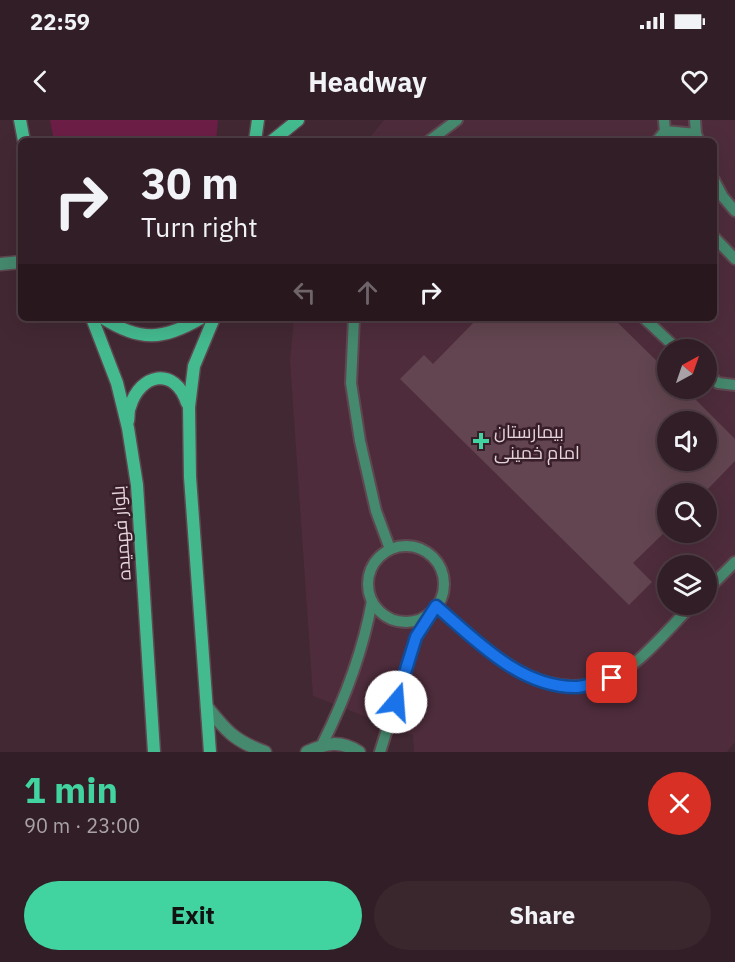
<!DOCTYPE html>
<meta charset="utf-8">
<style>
:root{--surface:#321e26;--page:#3a272e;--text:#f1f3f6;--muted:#a8a2a7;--line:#4d3c43;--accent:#41d4a1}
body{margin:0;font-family:"IBM Plex Sans",Cairo,sans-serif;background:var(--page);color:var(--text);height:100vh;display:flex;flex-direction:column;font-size:22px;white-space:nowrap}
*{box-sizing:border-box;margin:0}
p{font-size:20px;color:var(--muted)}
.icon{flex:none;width:33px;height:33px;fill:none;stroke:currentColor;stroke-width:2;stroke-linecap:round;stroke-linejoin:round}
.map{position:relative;height:632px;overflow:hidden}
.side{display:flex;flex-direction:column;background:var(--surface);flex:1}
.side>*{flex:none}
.guide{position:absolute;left:18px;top:18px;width:699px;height:183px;border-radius:9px;box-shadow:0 6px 24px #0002,0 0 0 2px var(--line);background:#321e26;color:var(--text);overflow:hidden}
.needle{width:39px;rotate:40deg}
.controls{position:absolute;left:657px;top:219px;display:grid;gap:12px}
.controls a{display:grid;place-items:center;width:60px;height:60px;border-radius:50%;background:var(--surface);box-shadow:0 6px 24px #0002,0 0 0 2px var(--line);font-size:30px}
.pin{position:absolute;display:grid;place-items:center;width:51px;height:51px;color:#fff;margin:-26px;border-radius:12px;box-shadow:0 3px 9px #0006}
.me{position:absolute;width:66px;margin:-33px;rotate:18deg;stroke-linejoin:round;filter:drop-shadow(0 0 4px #0008)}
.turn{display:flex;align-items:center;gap:21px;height:126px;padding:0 24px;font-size:27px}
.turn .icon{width:78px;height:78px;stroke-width:2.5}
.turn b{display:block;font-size:42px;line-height:51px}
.lanes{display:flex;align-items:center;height:57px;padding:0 24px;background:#0003;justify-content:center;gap:30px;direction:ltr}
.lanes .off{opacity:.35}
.round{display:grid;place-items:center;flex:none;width:63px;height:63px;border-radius:32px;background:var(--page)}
.head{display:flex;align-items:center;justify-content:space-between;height:102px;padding:0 24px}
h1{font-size:36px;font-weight:700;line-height:45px;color:var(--accent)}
.button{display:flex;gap:12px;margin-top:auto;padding:12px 24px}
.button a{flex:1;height:69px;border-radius:36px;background:var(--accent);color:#111;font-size:24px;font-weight:700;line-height:69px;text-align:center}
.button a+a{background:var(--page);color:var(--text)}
.status{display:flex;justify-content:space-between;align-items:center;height:42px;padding:0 30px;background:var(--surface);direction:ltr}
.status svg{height:16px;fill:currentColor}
header{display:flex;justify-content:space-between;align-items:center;height:78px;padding:0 24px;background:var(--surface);font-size:27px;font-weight:700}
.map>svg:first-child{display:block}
.built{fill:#4e2c3b;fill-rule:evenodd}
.green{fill:#6d1e47}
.building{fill:#624550;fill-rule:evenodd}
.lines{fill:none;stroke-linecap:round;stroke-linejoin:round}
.lane-casing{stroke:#5f4751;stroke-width:14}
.street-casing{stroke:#5f4751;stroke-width:15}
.secondary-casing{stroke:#5f4751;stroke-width:15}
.lane{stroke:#45896e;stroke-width:10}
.street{stroke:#45896e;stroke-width:12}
.secondary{stroke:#44ba8f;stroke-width:12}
.route-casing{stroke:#114b97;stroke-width:15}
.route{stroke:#1a73e8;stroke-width:10}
.poi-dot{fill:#41d4a1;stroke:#381e29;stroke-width:2}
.labels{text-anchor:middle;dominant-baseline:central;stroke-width:5;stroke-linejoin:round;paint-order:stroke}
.poi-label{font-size:18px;fill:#e5d3da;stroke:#381e29;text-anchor:start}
.street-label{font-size:18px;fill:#e5d3da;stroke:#381e29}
</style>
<div class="status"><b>22:59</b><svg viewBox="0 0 49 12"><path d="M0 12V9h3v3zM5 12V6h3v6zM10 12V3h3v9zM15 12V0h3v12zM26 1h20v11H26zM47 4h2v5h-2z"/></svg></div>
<header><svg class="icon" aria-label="back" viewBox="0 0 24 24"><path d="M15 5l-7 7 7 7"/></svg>Headway<svg class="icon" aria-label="heart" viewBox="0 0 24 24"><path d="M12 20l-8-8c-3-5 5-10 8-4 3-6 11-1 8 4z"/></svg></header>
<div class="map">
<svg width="735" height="632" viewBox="0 0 735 632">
<rect width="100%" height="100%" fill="#422833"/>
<path class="built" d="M384 0H735V622L727 632H414L413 615 313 576 290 240 294 198H714V21H367ZM668 230H706V268H668ZM668 302H706V340H668ZM668 374H706V412H668ZM668 446H706V484H668Z"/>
<path class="green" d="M50 0H218L216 21H54Z"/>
<path class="building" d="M478 198H613L668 252V268H684L735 319V341L703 374H668V409L633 443 652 462 629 485 400 259 424 235 433 244ZM668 302H706V340H668Z"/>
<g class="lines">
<defs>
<g id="lane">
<path d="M695 0 696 14"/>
<path d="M665 11 696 14 699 21"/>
<path d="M429 21 457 0"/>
<path d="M657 21 665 11 664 0"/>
<path d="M714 60 723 77 735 91"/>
<path d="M714 117 735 139"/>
<path d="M354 198 351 263 360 321 376 391 390 429"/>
<path d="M644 198 678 230"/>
<path d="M706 253 718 263 735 265"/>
<circle cx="406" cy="464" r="38"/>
<path d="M706 471 735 442"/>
<path d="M436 486C486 528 540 588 611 558 637 548 672 505 693 484"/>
<path d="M322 625C345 579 363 531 372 481"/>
<path d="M380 632 416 517 430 495"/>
</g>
<g id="street">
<path d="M0 144 21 142"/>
<path d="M207 587C227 612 235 621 265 632"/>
<path d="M307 632C326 623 340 620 359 632"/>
</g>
<g id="secondary">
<path d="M20 0 24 21"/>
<path d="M255 21 258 0"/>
<path d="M272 21 298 0"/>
<path d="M92 198 117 263 128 308 137 365 154 632"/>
<path d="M103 198C140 222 164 220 201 198"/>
<path d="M128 301C129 297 128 291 130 287 140 253 175 246 187 283"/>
<path d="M210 632 190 357 189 287 194 246 214 198"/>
</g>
</defs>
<use href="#lane" class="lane-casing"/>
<use href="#street" class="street-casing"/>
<use href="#secondary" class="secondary-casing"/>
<use href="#lane" class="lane"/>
<use href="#street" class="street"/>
<use href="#secondary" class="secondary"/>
</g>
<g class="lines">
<defs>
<path id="route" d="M396 582 416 517 436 486C476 520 520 568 577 567 588 566 601 561 612 558"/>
</defs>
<use href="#route" class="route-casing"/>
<use href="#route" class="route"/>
</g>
<path class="poi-dot" d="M478 312h6v6h6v6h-6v6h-6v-6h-6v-6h6z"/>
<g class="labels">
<g class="poi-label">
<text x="494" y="311">بیمارستان<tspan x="494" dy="21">امام خمینی</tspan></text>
</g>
<g class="street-label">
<text transform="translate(121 413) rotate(-94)">بلوار فهمیده</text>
</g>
</g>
</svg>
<div class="controls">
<a><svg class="needle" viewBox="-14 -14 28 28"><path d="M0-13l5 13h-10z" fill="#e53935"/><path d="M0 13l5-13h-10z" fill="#a8a2a7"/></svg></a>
<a><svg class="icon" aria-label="sound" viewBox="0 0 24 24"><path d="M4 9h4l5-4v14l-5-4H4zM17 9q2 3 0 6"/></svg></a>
<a><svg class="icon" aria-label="search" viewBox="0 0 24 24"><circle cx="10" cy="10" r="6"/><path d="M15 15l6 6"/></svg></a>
<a><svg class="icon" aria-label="layers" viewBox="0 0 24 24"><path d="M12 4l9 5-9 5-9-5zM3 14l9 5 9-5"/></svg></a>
</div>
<div class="pin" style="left:612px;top:558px;background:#d93025"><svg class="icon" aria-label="arrive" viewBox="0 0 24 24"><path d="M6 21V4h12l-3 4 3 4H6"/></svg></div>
<svg class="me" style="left:396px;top:582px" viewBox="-20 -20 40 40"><circle r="19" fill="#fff"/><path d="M0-13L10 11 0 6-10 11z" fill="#1a73e8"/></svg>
<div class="guide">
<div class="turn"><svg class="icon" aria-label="right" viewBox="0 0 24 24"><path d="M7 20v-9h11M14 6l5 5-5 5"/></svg><div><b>30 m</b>Turn right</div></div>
<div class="lanes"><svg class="icon off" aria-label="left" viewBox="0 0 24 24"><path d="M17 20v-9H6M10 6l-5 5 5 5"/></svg><svg class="icon off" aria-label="ahead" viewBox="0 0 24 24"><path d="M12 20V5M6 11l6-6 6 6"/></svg><svg class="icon" aria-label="right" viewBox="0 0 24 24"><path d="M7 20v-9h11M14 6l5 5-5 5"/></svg></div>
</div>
</div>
<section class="side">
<div class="head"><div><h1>1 min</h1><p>90 m · 23:00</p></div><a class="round" style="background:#d93025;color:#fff"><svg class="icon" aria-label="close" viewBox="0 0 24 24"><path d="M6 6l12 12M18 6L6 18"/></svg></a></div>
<div class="button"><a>Exit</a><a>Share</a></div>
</section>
